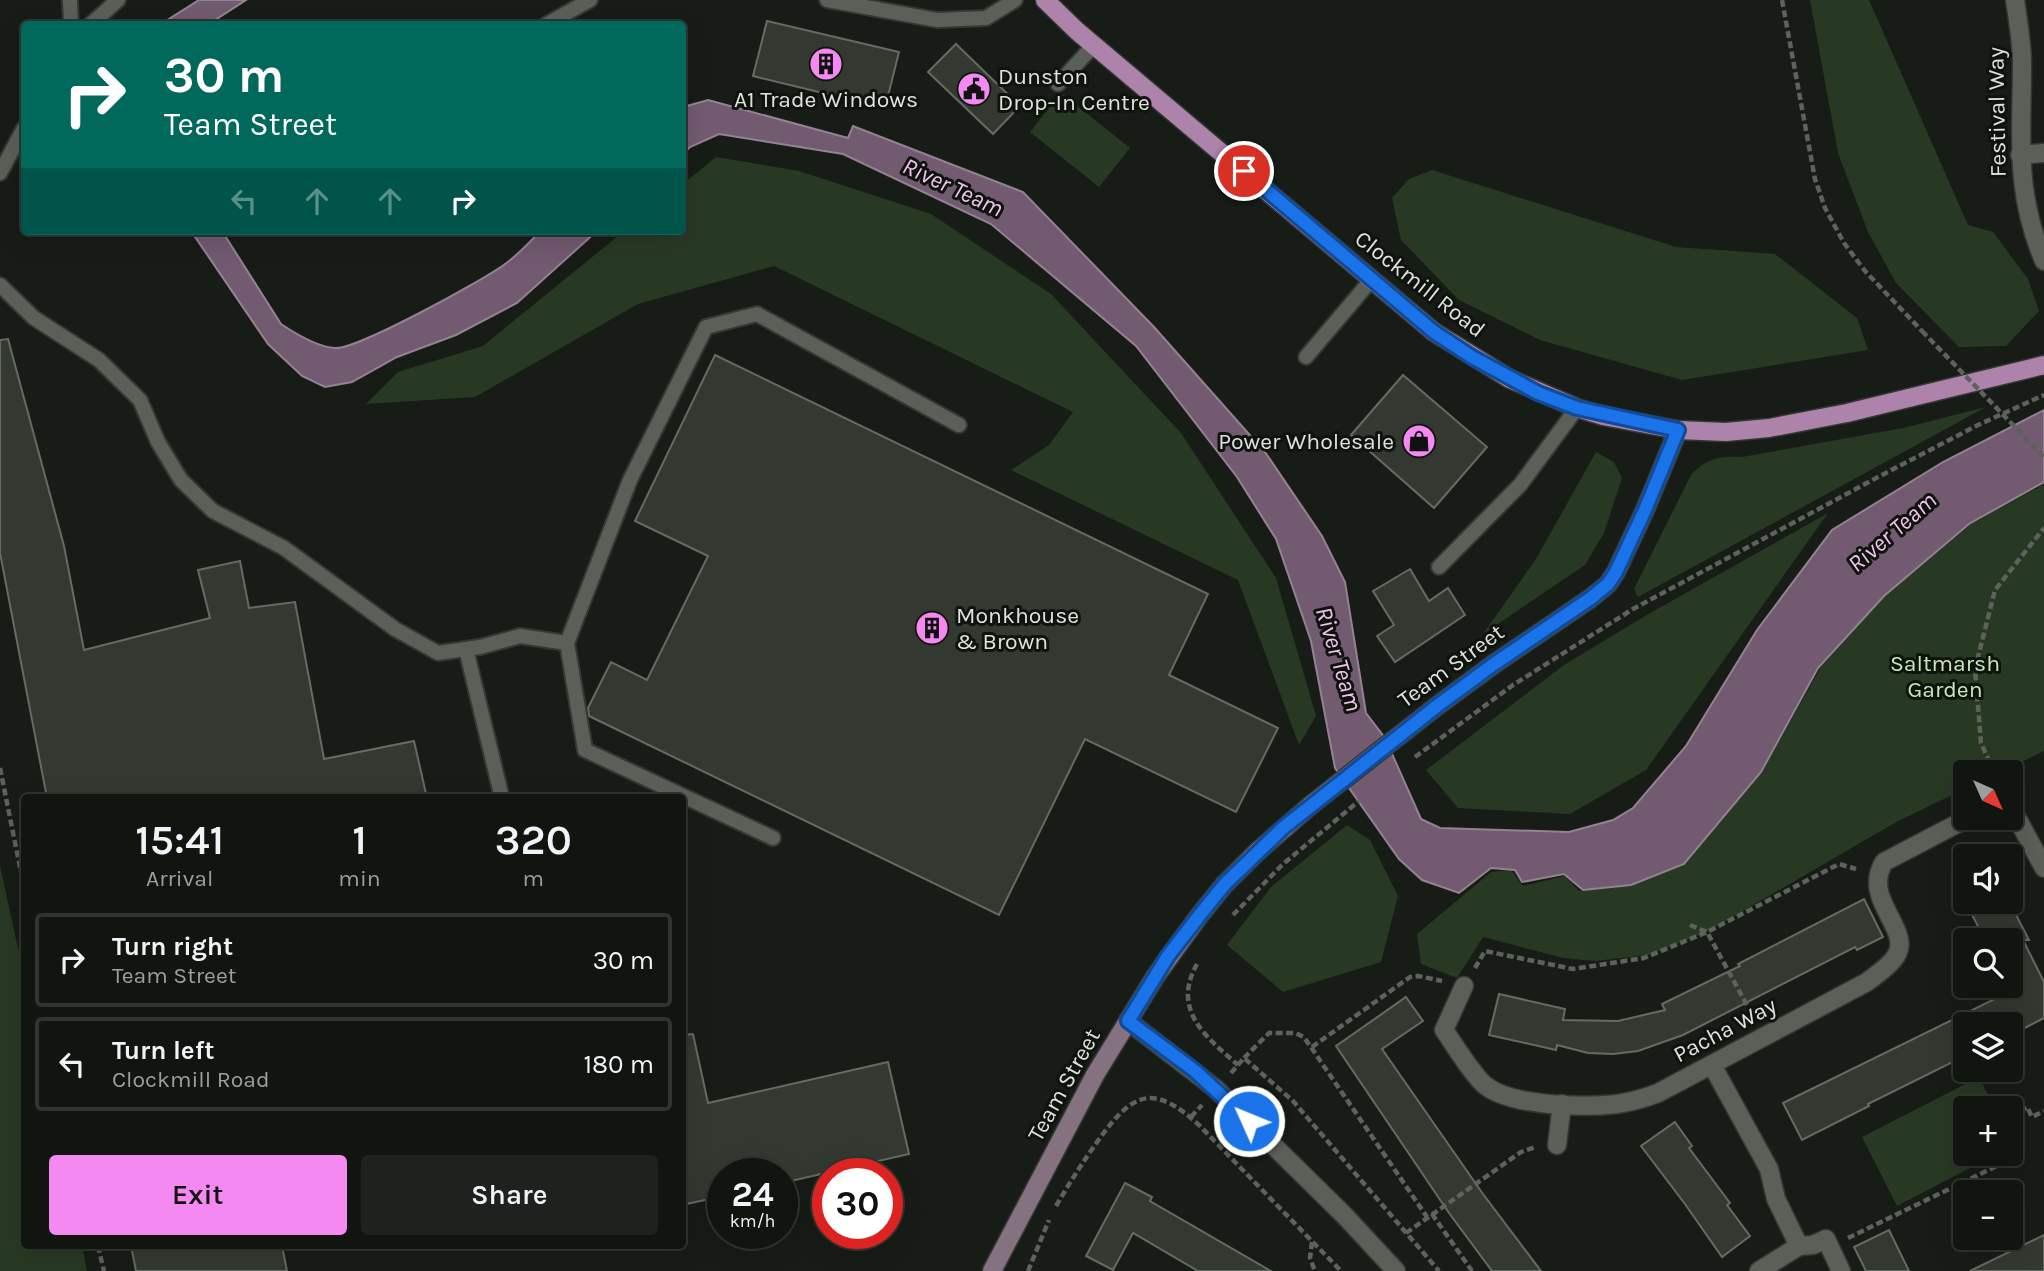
<!DOCTYPE html>
<meta charset="utf-8">
<style>
:root{--surface:#111510;--page:#1e221e;--text:#f1f3f6;--muted:#9c9f9f;--line:#303430;--accent:#f489f1}
body{margin:0;font-family:Karla,sans-serif;background:var(--page);color:var(--text);height:100vh;display:flex;flex-direction:column;font-size:26px;white-space:nowrap}
*{box-sizing:border-box;margin:0}
p{font-size:23px;color:var(--muted)}
.icon{flex:none;width:38px;height:38px;fill:none;stroke:currentColor;stroke-width:2;stroke-linecap:round;stroke-linejoin:round}
.map{position:relative;flex:1;overflow:hidden}
.side{position:absolute;left:21px;top:794px;width:665px;height:455px;display:flex;flex-direction:column;background:var(--surface);border-radius:7px;box-shadow:0 7px 28px #0002,0 0 0 2px var(--line)}
.side>*{flex:none}
.top-card{position:absolute;left:21px;top:21px;width:665px;height:214px;border-radius:7px;box-shadow:0 7px 28px #0002,0 0 0 2px var(--line);background:#00695c;color:#fff;overflow:hidden}
.needle{width:46px;rotate:135deg}
.controls{position:absolute;left:1953px;top:760px;display:grid;gap:14px}
.controls a{display:grid;place-items:center;width:70px;height:70px;border-radius:7px;background:var(--surface);box-shadow:0 7px 28px #0002,0 0 0 2px var(--line);font-size:35px}
.speed{position:absolute;left:707px;top:1158px;display:flex;gap:14px;font-size:35px;font-weight:700;text-align:center}
.speed>*{display:grid;place-content:center;width:91px;height:91px;border-radius:50%;background:var(--surface);box-shadow:0 7px 28px #0002,0 0 0 2px var(--line);line-height:1}
.speed small{font-size:18px;font-weight:400}
.speed .limit{border:10px solid #d22;background:#fff;color:#111}
.pin{position:absolute;display:grid;place-items:center;width:60px;height:60px;color:#fff;margin:-30px;border:4px solid #fff;border-radius:50%;box-shadow:0 2px 7px #0007}
.me{position:absolute;width:77px;margin:-38px;rotate:314deg;stroke-linejoin:round;filter:drop-shadow(0 0 5px #0008)}
.turn{display:flex;align-items:center;gap:24px;height:147px;padding:0 28px;font-size:32px}
.turn .icon{width:91px;height:91px;stroke-width:2.5}
.turn b{display:block;font-size:49px;line-height:60px}
.lanes{display:flex;align-items:center;height:66px;padding:0 28px;background:#0003;justify-content:center;gap:35px;direction:ltr}
.lanes .off{opacity:.35}
.eta{display:flex;justify-content:space-evenly;align-items:center;height:119px;text-align:center}
.eta b{font-size:42px;font-weight:600;line-height:49px}
.button{display:flex;gap:14px;margin-top:auto;padding:14px 28px}
.button a{flex:1;height:80px;border-radius:7px;background:var(--accent);color:#111;font-size:28px;font-weight:600;line-height:80px;text-align:center}
.button a+a{background:var(--page);color:var(--text)}
ul{padding:0;list-style:none}
li{display:flex;align-items:center;gap:21px;height:94px;margin:0 14px 10px;padding:0 14px;border:4px solid var(--line);border-radius:7px}
li div{flex:1}
li b{display:block;font-size:26px}
li em{font-style:normal}
.map>svg:first-child{display:block}
.green{fill:#283923}
.water{fill:#725a70;stroke:#938391;stroke-width:2}
.building{fill:#333931;stroke:#646b62;stroke-width:2}
.lines{fill:none;stroke-linecap:round;stroke-linejoin:round}
.lane-casing{stroke:#343733;stroke-width:18}
.street-casing{stroke:#343733;stroke-width:21}
.secondary-casing{stroke:#343733;stroke-width:21}
.primary-casing{stroke:#343733;stroke-width:21}
.path{stroke:#5d625c;stroke-width:4.5;stroke-dasharray:7 3.5;stroke-linecap:butt}
.lane{stroke:#5a6058;stroke-width:14}
.street{stroke:#5a6058;stroke-width:18}
.secondary{stroke:#847281;stroke-width:18}
.primary{stroke:#ad83ab;stroke-width:18}
.path-bridge{stroke:#5d625c;stroke-width:4.5;stroke-dasharray:7 3.5;stroke-linecap:butt}
.route-casing{stroke:#114b97;stroke-width:18}
.route{stroke:#1a73e8;stroke-width:12}
.labels{text-anchor:middle;dominant-baseline:central;stroke-width:6;stroke-linejoin:round;paint-order:stroke}
.poi-label{font-size:23px;fill:#dfe3de;stroke:#0e130d;text-anchor:start}
.street-label{font-size:23px;fill:#dfe3de;stroke:#0e130d}
.park-label{font-size:23px;fill:#c5e9ba;stroke:#0e130d}
.water-label{font-size:24px;font-style:italic;fill:#f0c3ed;stroke:#0e130d}
</style>
<div class="map">
<svg width="2044" height="1271" viewBox="0 0 2044 1271">
<rect width="100%" height="100%" fill="#171c16"/>
<g class="green">
<path d="M1810 0H1869L1968 225 1993 232 2028 279 2039 311 2006 346 1959 347 1896 283 1868 232 1838 153Z"/>
<path d="M1061 93 1130 148 1099 187 1030 132Z"/>
<path d="M716 157 799 171 931 214 1051 294 1181 433 1276 578 1316 716 1299 745 1238 580 1011 470 1049 445 1073 412 774 266 638 304 475 397 366 404 398 372 483 346 624 231H682L683 184Z"/>
<path d="M1432 170 1676 247 1775 254 1857 318 1868 350 1682 380 1540 340 1459 300 1401 240 1392 198 1409 179Z"/>
<path d="M1986 407 1638 597 1634 589 1691 475C1707 458 1719 456 1742 457L1903 428Z"/>
<path d="M1596 452 1614 462 1622 478 1604 533 1585 565 1483 634 1536 559Z"/>
<path d="M2044 484V751L2001 772H1965V789L1898 821 1707 932 1649 955 1595 961 1563 958 1483 937 1457 978 1421 964 1417 934 1491 872 1511 870 1523 886 1565 876 1579 891 1631 885 1686 863 1762 772 1821 667 1880 600 1970 525Z"/>
<path d="M1828 513 1646 770 1570 814 1458 808 1426 770 1564 665 1645 616Z"/>
<path d="M1347 825 1370 840 1398 896 1381 962 1283 992 1227 945 1271 887Z"/>
<path d="M0 866 24 976V1246H82L87 1271H0Z"/>
<path d="M1979 1077 1995 1108H1965V1153H1994L1995 1155 1897 1206 1862 1137Z"/>
</g>
<g class="water">
<path d="M199 0H246L209 24H161Z"/>
<path d="M708 100 848 138 853 126 1023 192 1154 327 1265 452 1322 536 1345 582 1366 713 1385 738 1421 819 1440 828 1569 832 1613 820 1633 808 1686 746 1757 630 1832 530 1943 462 2044 410V482L1969 524 1884 596 1818 668 1761 772 1684 864 1631 885 1583 890 1564 874 1522 882 1515 870 1491 868 1459 893 1422 880 1399 859 1335 768 1311 641 1276 539 1237 477 1136 346 991 224 843 154 719 134 690 147 683 154V107Z"/>
<path d="M191 231H222L281 324C296 334 317 347 335 348 356 350 484 280 505 264 518 255 529 242 541 231H597L517 303 456 335 397 357 352 382 325 387 302 376 268 344Z"/>
</g>
<g class="building">
<path d="M767 21 899 52 885 108 753 76Z"/>
<path d="M956 44 1020 106 993 134 928 72Z"/>
<path d="M8 339 64 546 84 650 210 618 198 570 240 561 249 608 295 602 324 759 414 741 427 798H47L0 553V340Z"/>
<path d="M715 355 1208 594 1169 675 1278 728 1236 812 1085 739 999 915 589 716 588 708 611 662 647 680 708 556 635 521Z"/>
<path d="M1403 375 1487 447 1434 508 1351 435Z"/>
<path d="M1410 569 1429 601 1448 588 1465 615 1395 662 1377 636 1394 625 1373 591Z"/>
<path d="M1864 899 1883 937 1857 950 1855 947 1683 1035 1638 1051 1613 1054 1588 1053 1557 1045 1556 1050 1489 1035 1499 994 1565 1009 1563 1020 1618 1021 1665 1010 1662 1004 1740 966 1738 964Z"/>
<path d="M1965 901H2009L2029 940H2023L2044 982V1018L2015 1033 2011 1024H1965V1056L1868 1104 1869 1106 1802 1140 1783 1103 2011 991V940H1985Z"/>
<path d="M1406 997 1423 1021 1382 1049 1483 1194 1541 1271H1492L1449 1213 1336 1046Z"/>
<path d="M693 1034 708 1103 888 1062 909 1154 782 1183V1174H723V1196L682 1205V1035Z"/>
<path d="M1675 1122 1692 1146 1689 1148 1730 1203 1727 1205 1750 1236 1722 1257 1685 1204 1641 1146Z"/>
<path d="M1125 1183 1152 1197 1150 1201 1271 1271H1198L1133 1233 1113 1270 1086 1256Z"/>
<path d="M1889 1230 1909 1271H1866L1854 1247Z"/>
<path d="M2044 1235V1271H1970Z"/>
<path d="M131 1246H282L287 1271H136Z"/>
</g>
<g class="lines">
<defs>
<g id="lane">
<path d="M70 0 71 24"/>
<path d="M827 0 937 20 986 18 1015 0"/>
<path d="M91 24 118 0"/>
<path d="M547 24 590 0"/>
<path d="M1058 84 1094 45"/>
<path d="M0 173 24 128"/>
<path d="M0 285 34 318 99 360 140 400 158 442 181 480 213 511 284 548 395 629 438 653 480 647 520 636 567 643 585 750 773 838"/>
<path d="M1306 357 1372 279"/>
<path d="M1439 567 1520 485 1577 408"/>
<path d="M567 643 630 480 706 327 757 314 959 425"/>
<path d="M466 649 502 798"/>
</g>
<g id="street">
<path d="M2015 0C2018 21 2022 43 2022 64 2022 138 2014 190 2044 261"/>
<path d="M2020 155 2044 153"/>
<path d="M2011 807 2044 868"/>
<path d="M1464 986 1444 1030C1454 1044 1473 1076 1486 1086 1512 1106 1584 1108 1617 1104 1631 1102 1645 1098 1658 1093L1867 982C1877 974 1889 967 1896 956 1913 929 1861 900 1884 862L1970 817"/>
<path d="M1128 1021 1216 1089 1345 1216 1396 1271"/>
<path d="M1712 1065 1769 1169 1776 1199 1799 1246"/>
<path d="M1557 1145 1562 1104"/>
<path d="M1759 1271 1799 1246 1813 1245 1826 1239 1841 1271"/>
</g>
<path id="secondary" d="M992 1271 1095 1075 1155 977 1199 916 1224 885 1257 852 1311 805 1437 706 1494 664 1591 598 1608 584 1616 572 1645 510 1678 430"/>
<path id="primary" d="M1045 0 1077 31 1434 332 1510 379 1577 408 1603 416 1678 430 1726 432 1769 428 1847 413 2044 365"/>
</defs>
<use href="#lane" class="lane-casing"/>
<use href="#street" class="street-casing"/>
<use href="#secondary" class="secondary-casing"/>
<use href="#primary" class="primary-casing"/>
<g class="path">
<path d="M1782 0 1815 179 1825 208 1844 243 1865 271 1922 331"/>
<path d="M1415 757 1513 685 1633 609 1880 476 1978 425 2044 395"/>
<path d="M0 768 24 887"/>
<path d="M1994 772 1981 743 1975 669 1995 590 2044 528"/>
<path d="M1233 915 1283 864 1359 801"/>
<path d="M1690 925 1707 932 1754 1018"/>
<path d="M1197 964C1171 1010 1206 1037 1238 1065"/>
<path d="M1475 968 1485 951 1573 969 1644 958 1707 932 1839 864 1856 869"/>
<path d="M1312 1047 1410 977 1418 976 1442 981"/>
<path d="M1244 1058 1269 1033H1295L1304 1037 1427 1217"/>
<path d="M1231 1073 1244 1058 1293 1101 1439 1271"/>
<path d="M2011 1116 2027 1107 2032 1117 2044 1111"/>
<path d="M1191 1117 1202 1105"/>
<path d="M1056 1206C1070 1182 1084 1160 1100 1138 1134 1091 1154 1084 1199 1125L1341 1271"/>
<path d="M1432 1214 1472 1271"/>
<path d="M1406 1233 1521 1152 1535 1147"/>
<path d="M1848 1238 2007 1161 2002 1153"/>
<path d="M1312 1242 1310 1258 1315 1271"/>
<path d="M98 1246 104 1271"/>
<path d="M1028 1271 1049 1220"/>
</g>
<use href="#lane" class="lane"/>
<use href="#street" class="street"/>
<use href="#secondary" class="secondary"/>
<use href="#primary" class="primary"/>
<path class="path-bridge" d="M1922 331 2044 457"/>
</g>
<g class="lines">
<defs>
<path id="route" d="M1244 171 1434 332 1472 357 1538 393 1577 408 1678 430 1645 510 1616 572 1608 584 1591 598 1494 664 1437 706 1283 828 1224 885 1199 916 1168 956 1128 1021 1195 1071 1249 1121"/>
</defs>
<use href="#route" class="route-casing"/>
<use href="#route" class="route"/>
</g>
<defs>
<symbol id="building-disc" viewBox="-11 -11 22 22"><circle r="9.5" fill="#f489f1" stroke="#0e130d"/><path d="M-4-6H4V6H1V3H-1V6H-4ZM-2.5-4.3h1.7v1.8h-1.7ZM.8-4.3h1.7v1.8H.8ZM-2.5-1h1.7V.8h-1.7ZM.8-1h1.7V.8H.8Z" fill="#111"/></symbol>
<symbol id="civic-disc" viewBox="-11 -11 22 22"><circle r="9.5" fill="#f489f1" stroke="#0e130d"/><path d="M-.6-6.5H3V-4.5H.6V-3L4-1V1h2V6H-6V1h2V-1L-.6-3ZM-1.2 2.5V6h2.4V2.5Z" fill="#111"/></symbol>
<symbol id="shop-disc" viewBox="-11 -11 22 22"><circle r="9.5" fill="#f489f1" stroke="#0e130d"/><path d="M-5-2.5h2.3a2.7 3.5 0 0 1 5.4 0H5L5.5 6h-11ZM-1.5-2.5h3a1.5 2.3 0 0 0-3 0Z" fill="#111"/></symbol>
</defs>
<g fill-rule="evenodd">
<use href="#building-disc" x="807" y="45" width="38" height="38"/>
<use href="#civic-disc" x="955" y="70" width="38" height="38"/>
<use href="#shop-disc" x="1400" y="422" width="38" height="38"/>
<use href="#building-disc" x="913" y="609" width="38" height="38"/>
</g>
<g class="labels">
<g class="poi-label">
<text x="998" y="76">Dunston<tspan x="998" dy="26">Drop-In Centre</tspan></text>
<text x="826" y="99" text-anchor="middle">A1 Trade Windows</text>
<text x="1394" y="441" text-anchor="end">Power Wholesale</text>
<text x="956" y="615">Monkhouse<tspan x="956" dy="26">&amp; Brown</tspan></text>
</g>
<g class="street-label">
<text transform="translate(1997 112) rotate(-91)">Festival Way</text>
<text transform="translate(1420 284) rotate(38)">Clockmill Road</text>
<text transform="translate(1451 666) rotate(-36)">Team Street</text>
<text transform="translate(1725 1030) rotate(-28)">Pacha Way</text>
<text transform="translate(1064 1085) rotate(-61)">Team Street</text>
</g>
<g class="park-label">
<text x="1945" y="663">Saltmarsh<tspan x="1945" dy="26">Garden</tspan></text>
</g>
<g class="water-label">
<text transform="translate(953 187) rotate(25)">River Team</text>
<text transform="translate(1892 532) rotate(-41)">River Team</text>
<text transform="translate(1339 659) rotate(73)">River Team</text>
</g>
</g>
</svg>
<div class="controls">
<a><svg class="needle" viewBox="-14 -14 28 28"><path d="M0-13l5 13h-10z" fill="#e53935"/><path d="M0 13l5-13h-10z" fill="#9c9f9f"/></svg></a>
<a><svg class="icon" aria-label="sound" viewBox="0 0 24 24"><path d="M4 9h4l5-4v14l-5-4H4zM17 9q2 3 0 6"/></svg></a>
<a><svg class="icon" aria-label="search" viewBox="0 0 24 24"><circle cx="10" cy="10" r="6"/><path d="M15 15l6 6"/></svg></a>
<a><svg class="icon" aria-label="layers" viewBox="0 0 24 24"><path d="M12 4l9 5-9 5-9-5zM3 14l9 5 9-5"/></svg></a>
<a>+</a>
<a>−</a>
</div>
<div class="speed"><div>24<small>km/h</small></div><div class="limit">30</div></div>
<div class="pin" style="left:1244px;top:171px;background:#d93025"><svg class="icon" aria-label="arrive" viewBox="0 0 24 24"><path d="M6 21V4h12l-3 4 3 4H6"/></svg></div>
<svg class="me" style="left:1249px;top:1121px" viewBox="-20 -20 40 40"><circle r="17" fill="#1a73e8" stroke="#fff" stroke-width="3"/><path d="M0-11L8 9 0 5-8 9z" fill="#fff"/></svg>
<div class="top-card">
<div class="turn"><svg class="icon" aria-label="right" viewBox="0 0 24 24"><path d="M7 20v-9h11M14 6l5 5-5 5"/></svg><div><b>30 m</b>Team Street</div></div>
<div class="lanes"><svg class="icon off" aria-label="left" viewBox="0 0 24 24"><path d="M17 20v-9H6M10 6l-5 5 5 5"/></svg><svg class="icon off" aria-label="ahead" viewBox="0 0 24 24"><path d="M12 20V5M6 11l6-6 6 6"/></svg><svg class="icon off" aria-label="ahead" viewBox="0 0 24 24"><path d="M12 20V5M6 11l6-6 6 6"/></svg><svg class="icon" aria-label="right" viewBox="0 0 24 24"><path d="M7 20v-9h11M14 6l5 5-5 5"/></svg></div>
</div>
<section class="side">
<div class="eta">
<div><b>15:41</b><p>Arrival</p></div>
<div><b>1</b><p>min</p></div>
<div><b>320</b><p>m</p></div>
</div>
<ul>
<li><svg class="icon" aria-label="right" viewBox="0 0 24 24"><path d="M7 20v-9h11M14 6l5 5-5 5"/></svg><div><b>Turn right</b><p>Team Street</p></div><em>30 m</em></li>
<li><svg class="icon" aria-label="left" viewBox="0 0 24 24"><path d="M17 20v-9H6M10 6l-5 5 5 5"/></svg><div><b>Turn left</b><p>Clockmill Road</p></div><em>180 m</em></li>
</ul>
<div class="button"><a>Exit</a><a>Share</a></div>
</section>
</div>
